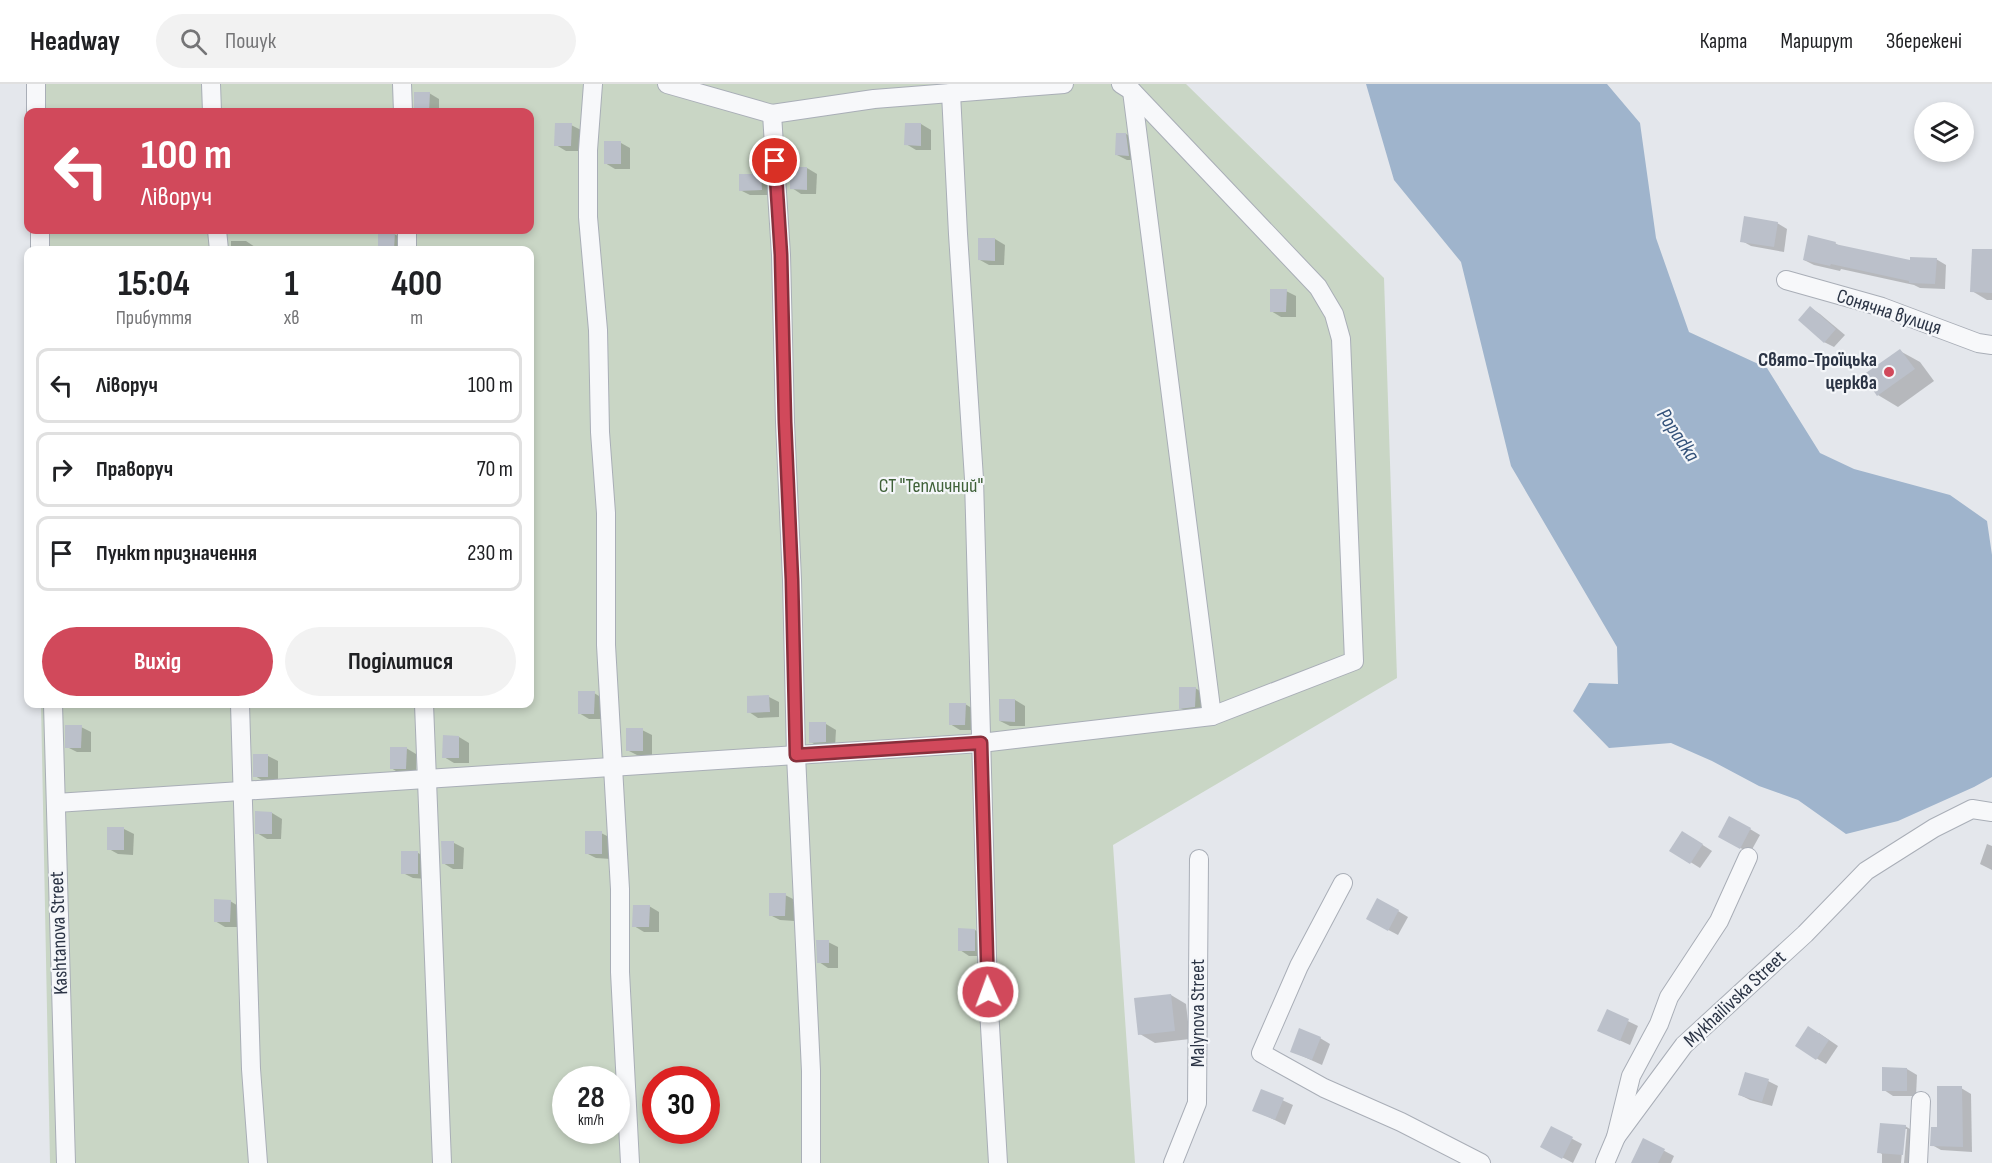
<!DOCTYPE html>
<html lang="uk">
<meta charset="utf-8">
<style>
:root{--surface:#fff;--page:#f2f2f2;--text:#202124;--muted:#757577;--line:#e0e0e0;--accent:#d1495b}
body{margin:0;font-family:"Sofia Sans Condensed",sans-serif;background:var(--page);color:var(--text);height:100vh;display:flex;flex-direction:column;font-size:22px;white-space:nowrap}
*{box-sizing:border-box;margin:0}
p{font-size:20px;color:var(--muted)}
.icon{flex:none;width:33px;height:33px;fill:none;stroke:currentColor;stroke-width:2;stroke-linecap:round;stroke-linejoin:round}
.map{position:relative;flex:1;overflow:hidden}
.panel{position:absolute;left:24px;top:162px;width:510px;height:462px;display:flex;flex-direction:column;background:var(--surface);border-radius:12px;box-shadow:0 3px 9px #0003}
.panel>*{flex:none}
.hud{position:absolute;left:24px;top:24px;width:510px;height:126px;border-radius:12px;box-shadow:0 3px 9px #0003;background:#d1495b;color:#fff;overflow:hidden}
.controls{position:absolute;left:1914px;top:18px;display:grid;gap:12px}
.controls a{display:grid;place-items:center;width:60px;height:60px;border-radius:50%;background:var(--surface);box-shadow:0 3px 9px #0003;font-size:30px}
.speed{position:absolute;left:552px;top:982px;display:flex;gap:12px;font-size:30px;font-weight:700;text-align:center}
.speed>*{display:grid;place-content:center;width:78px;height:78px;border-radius:50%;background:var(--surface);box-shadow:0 3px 9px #0003;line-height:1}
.speed small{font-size:15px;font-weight:400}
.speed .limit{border:9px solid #d22;background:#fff;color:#111}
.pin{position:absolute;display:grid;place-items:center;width:51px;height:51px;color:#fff;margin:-26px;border:3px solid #fff;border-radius:50%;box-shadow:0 2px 6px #0007}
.me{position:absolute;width:66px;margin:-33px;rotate:358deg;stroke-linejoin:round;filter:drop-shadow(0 0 4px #0008)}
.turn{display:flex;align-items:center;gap:21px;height:126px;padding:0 18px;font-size:27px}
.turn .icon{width:78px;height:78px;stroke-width:2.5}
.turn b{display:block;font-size:42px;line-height:51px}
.eta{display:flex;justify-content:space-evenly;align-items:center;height:102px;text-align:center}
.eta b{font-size:36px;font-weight:700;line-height:42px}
.primary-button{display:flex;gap:12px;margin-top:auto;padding:12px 18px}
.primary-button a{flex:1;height:69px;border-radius:36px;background:var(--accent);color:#fff;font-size:24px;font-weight:700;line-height:69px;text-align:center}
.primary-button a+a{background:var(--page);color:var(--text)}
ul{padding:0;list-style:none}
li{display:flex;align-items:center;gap:18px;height:75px;margin:0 12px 9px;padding:0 6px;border:3px solid var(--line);border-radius:12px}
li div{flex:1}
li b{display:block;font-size:22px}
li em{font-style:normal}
header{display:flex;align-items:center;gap:36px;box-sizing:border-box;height:84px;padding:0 30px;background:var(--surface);border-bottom:2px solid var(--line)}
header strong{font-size:28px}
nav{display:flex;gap:33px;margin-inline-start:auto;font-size:21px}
.search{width:420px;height:54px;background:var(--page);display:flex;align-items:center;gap:15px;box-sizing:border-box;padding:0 21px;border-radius:33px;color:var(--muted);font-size:22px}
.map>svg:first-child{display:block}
.green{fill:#c9d6c5;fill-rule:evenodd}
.water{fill:#9fb4cc}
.shadow{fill:#0003}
.building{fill:#bbc0ca}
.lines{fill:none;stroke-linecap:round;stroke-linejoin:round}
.minor-casing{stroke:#a9aeb7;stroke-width:20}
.minor{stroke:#f7f8fa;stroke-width:18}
.route-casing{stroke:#882f3b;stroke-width:15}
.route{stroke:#d1495b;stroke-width:10}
.poi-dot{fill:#d1495b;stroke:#f4f6f9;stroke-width:2}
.labels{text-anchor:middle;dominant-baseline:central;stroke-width:4.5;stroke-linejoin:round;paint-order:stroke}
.street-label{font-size:20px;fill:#2b3445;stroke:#f4f6f9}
.poi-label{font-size:20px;font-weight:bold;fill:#2b3445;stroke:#f4f6f9;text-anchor:end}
.park-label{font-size:20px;fill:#3f6138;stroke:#f4f6f9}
.water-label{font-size:21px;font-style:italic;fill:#34527a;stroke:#f4f6f9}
</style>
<header>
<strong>Headway</strong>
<div class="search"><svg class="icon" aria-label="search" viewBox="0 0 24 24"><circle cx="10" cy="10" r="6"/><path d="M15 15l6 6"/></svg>Пошук</div>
<nav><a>Карта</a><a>Маршрут</a><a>Збережені</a></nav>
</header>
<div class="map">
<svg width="1992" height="1079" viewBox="0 0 1992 1079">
<rect width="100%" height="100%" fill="#e4e7ec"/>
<path class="green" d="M30 0H1186L1384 194 1397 594 1113 761 1135 1079H50L41 620H530V166H33V146H530V28H30ZM566 996H616V1047H566ZM656 996H706V1047H656Z"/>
<path class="water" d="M1366 0H1607L1640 39 1656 154 1689 248 1767 284 1820 369 1854 385 1950 411 1987 437 1992 471V693L1974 703 1898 737 1846 750 1798 716 1759 702 1712 677 1671 659 1609 664 1573 627 1589 599 1618 600 1617 563 1511 382 1461 178 1394 96Z"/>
<g class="shadow">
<path d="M415 9H429L439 15V28H415Z"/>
<path d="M906 40H921L931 46V66H916L906 60Z"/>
<path d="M571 41 581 46V67H566L556 61Z"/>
<path d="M1126 50 1136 56 1138 76H1127L1117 71Z"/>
<path d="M621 59 630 64V85H615L605 79Z"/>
<path d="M807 84 817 90 816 110H801L792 104Z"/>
<path d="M761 91 771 97V111H750L740 106Z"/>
<path d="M1777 139 1787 145 1784 168 1751 162 1742 157Z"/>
<path d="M379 150H394L404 155V166H379Z"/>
<path d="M1810 153 1835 159 1841 163 1911 178 1936 175 1946 181 1945 205 1920 204 1914 201 1841 185 1840 187 1814 181 1804 176Z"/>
<path d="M995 155 1005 161 1004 181H989L980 176Z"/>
<path d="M231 157H246L255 163V166H231Z"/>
<path d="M1992 167V216H1987L1972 207Z"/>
<path d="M1286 207 1296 212V233H1281L1271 227Z"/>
<path d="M1811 224 1820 230 1845 251 1834 263 1824 258Z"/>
<path d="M1900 267 1920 278 1934 297 1898 323 1878 311Z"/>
<path d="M1195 604 1205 610V628L1190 629 1180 624Z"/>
<path d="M594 609 604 615V635H589L579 629Z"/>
<path d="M769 613 779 618V633L758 634 749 628Z"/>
<path d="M1000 616H1015L1025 622V642H1010L1000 637Z"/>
<path d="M965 620 975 626V646H960L950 640Z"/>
<path d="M826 640 836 646 835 663 820 664 811 658Z"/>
<path d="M81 643 91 648V668H77L67 663Z"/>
<path d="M642 646 652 651V672L637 671 627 666Z"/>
<path d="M459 653 469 659V679H454L444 673Z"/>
<path d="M406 664 416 670V690H401L391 684Z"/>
<path d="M254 672H268L278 677V698H265L255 692Z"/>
<path d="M272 729 282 735 281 755H267L257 749Z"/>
<path d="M124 745 134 750 133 771 118 770 109 765Z"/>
<path d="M1750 745 1760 751 1750 769 1729 758Z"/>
<path d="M601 749 611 754V775L596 774 586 769Z"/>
<path d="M1692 754 1712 767 1700 784 1671 766Z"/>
<path d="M454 759 464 764 463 785H453L443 779Z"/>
<path d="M1987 760 1992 762V786L1980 780Z"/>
<path d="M418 769 428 774 427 795 413 794 403 789Z"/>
<path d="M785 811 795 816V837L780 836 770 831Z"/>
<path d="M230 817 240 823V843H225L215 837Z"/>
<path d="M649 822 659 828V848H644L634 842Z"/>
<path d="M1398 827 1408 833 1398 851 1377 840Z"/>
<path d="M975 846 984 852V872H969L960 866Z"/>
<path d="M828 858 838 863V884H828L819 878Z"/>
<path d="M1171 911 1186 920 1190 955 1155 959 1140 950Z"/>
<path d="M1607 927 1638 942 1630 961 1599 947Z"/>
<path d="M1819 949 1838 962 1826 980 1816 974Z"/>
<path d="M1320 954 1330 960 1322 981 1291 967Z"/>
<path d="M1907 985 1917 991 1916 1012H1893L1884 1006Z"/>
<path d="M1768 997 1778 1002 1772 1022 1750 1016 1740 1011Z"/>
<path d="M1961 1004 1971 1010 1972 1068 1941 1066 1932 1061Z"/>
<path d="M1262 1007 1293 1021 1285 1041 1254 1026Z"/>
<path d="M1905 1042 1915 1048 1912 1079H1904L1907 1045H1904L1901 1079H1882V1070L1879 1068Z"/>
<path d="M1552 1044 1582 1060 1573 1079 1552 1068Z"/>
<path d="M1644 1056 1674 1072 1671 1079H1641Z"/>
</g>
<g class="building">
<path d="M414 8H430L429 28H414Z"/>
<path d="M555 39H572L571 62H554Z"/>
<path d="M905 39H921V62L904 61Z"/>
<path d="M1116 49H1126L1129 72 1115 71Z"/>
<rect x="604" y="57" width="17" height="23"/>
<path d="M790 83H807V106L790 105Z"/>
<path d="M739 90H761L762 106 739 107Z"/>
<path d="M1744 132 1778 138 1774 163 1740 158Z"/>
<path d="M378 148H395L394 166H378Z"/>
<path d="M1808 151 1836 158 1835 160 1910 176V173L1937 174 1935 200 1909 199V197L1831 180 1830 182 1803 176Z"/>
<path d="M978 154H995V177L978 176Z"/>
<path d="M1972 165H1992V209L1970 208Z"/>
<path d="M1270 205H1287L1286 228H1270Z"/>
<path d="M1810 222 1836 245 1824 259 1798 236Z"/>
<path d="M1900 265 1915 285 1877 312 1863 291Z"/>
<path d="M1179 603H1196L1195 623 1179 625Z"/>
<path d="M578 607H595L594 630H578Z"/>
<path d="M769 611 770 628 747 629V612Z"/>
<path d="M999 615H1015V638L999 637Z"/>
<path d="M949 619H966L965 641H949Z"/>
<path d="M809 638H826V658L809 659Z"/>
<path d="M65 641H82L81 664H65Z"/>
<rect x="626" y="644" width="17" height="23"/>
<path d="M443 651 459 652V674H442Z"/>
<path d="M390 663H407L406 685H390Z"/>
<rect x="253" y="670" width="15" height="23"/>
<path d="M255 727 272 728V750H255Z"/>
<path d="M1729 732 1751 744 1740 765 1718 753Z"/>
<rect x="107" y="743" width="17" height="23"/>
<rect x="585" y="747" width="17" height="23"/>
<path d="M1682 747 1703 760 1690 780 1669 767Z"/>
<path d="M441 757H454V780H442Z"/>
<rect x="401" y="767" width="17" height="23"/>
<path d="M769 809H786L785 832H769Z"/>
<path d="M1377 814 1399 826 1388 847 1366 835Z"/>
<path d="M214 815 231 816 230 838H214Z"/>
<path d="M633 821H650L649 843H632Z"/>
<path d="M958 844 975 845V867H958Z"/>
<path d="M816 856H829V879H817Z"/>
<path d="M1171 910 1175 947 1138 951 1134 914Z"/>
<path d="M1607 925 1629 935 1620 957 1597 947Z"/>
<path d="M1808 942 1829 956 1816 976 1795 962Z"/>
<path d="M1299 944 1321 953 1312 976 1290 968Z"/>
<path d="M1882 983 1907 984V1007H1882Z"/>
<path d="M1745 988 1769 995 1762 1018 1738 1011Z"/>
<path d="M1937 1002H1962L1963 1063 1930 1062 1931 1043H1937Z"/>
<path d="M1261 1005 1284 1014 1275 1036 1252 1027Z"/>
<path d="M1880 1039 1906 1041 1903 1071 1877 1069Z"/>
<path d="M1551 1042 1573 1053 1562 1075 1540 1063Z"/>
<path d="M1643 1054 1665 1065 1658 1079H1631Z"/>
</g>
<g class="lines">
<defs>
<g id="minor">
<path d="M36 0V28"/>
<path d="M211 0 212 28"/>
<path d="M402 0 403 28"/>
<path d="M593 0 588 66V133L598 246 600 348 606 429V561L620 805V888L630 1079"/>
<path d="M667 0 772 30 781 171 785 338 792 496 796 671 811 987V1079"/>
<path d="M1132 7 1212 632"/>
<path d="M951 9 958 150 974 395 988 908 998 1079"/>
<path d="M772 30 874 15 1064 0"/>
<path d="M40 146V166"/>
<path d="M217 146 219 166"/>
<path d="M407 146V166"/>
<path d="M1786 196 1882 223 1978 259 1992 261"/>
<path d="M53 620 66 1079"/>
<path d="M240 620 251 985 258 1079"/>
<path d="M424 620 442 1079"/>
<path d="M56 719 981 659 1212 632 1354 577 1341 255 1334 230 1318 203 1132 7 1121 0"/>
<path d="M1343 799 1299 882 1261 969 1324 1004 1401 1038 1481 1079"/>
<path d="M1616 1053 1684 961 1805 850 1866 787 1934 744 1972 725 1992 728"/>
<path d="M1173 1079 1197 1019 1199 775"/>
<path d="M1605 1079 1616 1053 1631 992 1659 940 1669 913 1719 837 1748 773"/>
<path d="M1918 1079 1921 1017"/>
</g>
</defs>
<use href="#minor" class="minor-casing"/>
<use href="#minor" class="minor"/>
</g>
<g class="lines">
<defs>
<path id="route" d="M775 77 781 171 785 338 792 496 796 671 981 659 988 908"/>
</defs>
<use href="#route" class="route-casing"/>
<use href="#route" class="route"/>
</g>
<circle class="poi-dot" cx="1889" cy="288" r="6"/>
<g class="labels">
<g class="street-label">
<text transform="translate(1889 228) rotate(18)">Сонячна вулиця</text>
<text transform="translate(59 849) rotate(-92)">Kashtanova Street</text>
<text transform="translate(1735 915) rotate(-43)">Mykhailivska Street</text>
<text transform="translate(1198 929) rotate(-90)">Malynova Street</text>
</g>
<g class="poi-label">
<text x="1877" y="276">Свято-Троїцька<tspan x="1877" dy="23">церква</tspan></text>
</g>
<g class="park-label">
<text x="931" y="402">СТ "Тепличний"</text>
</g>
<g class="water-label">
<text transform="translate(1678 351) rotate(56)">Popadka</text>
</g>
</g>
</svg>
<div class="controls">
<a><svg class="icon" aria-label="layers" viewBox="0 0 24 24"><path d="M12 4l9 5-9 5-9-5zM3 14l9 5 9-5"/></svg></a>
</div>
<div class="speed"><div>28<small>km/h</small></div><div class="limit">30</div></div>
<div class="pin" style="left:775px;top:77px;background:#d93025"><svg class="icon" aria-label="arrive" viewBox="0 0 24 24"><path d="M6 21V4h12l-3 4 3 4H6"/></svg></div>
<svg class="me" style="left:988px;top:908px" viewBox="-20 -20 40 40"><circle r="17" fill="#d1495b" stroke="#fff" stroke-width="3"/><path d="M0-11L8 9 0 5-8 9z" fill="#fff"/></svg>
<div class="hud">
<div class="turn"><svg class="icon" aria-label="left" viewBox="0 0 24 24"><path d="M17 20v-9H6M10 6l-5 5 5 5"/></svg><div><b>100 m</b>Ліворуч</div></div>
</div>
<section class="panel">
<div class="eta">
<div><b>15:04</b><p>Прибуття</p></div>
<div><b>1</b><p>хв</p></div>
<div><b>400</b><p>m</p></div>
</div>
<ul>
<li><svg class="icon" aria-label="left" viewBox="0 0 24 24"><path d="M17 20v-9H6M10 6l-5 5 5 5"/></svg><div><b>Ліворуч</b></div><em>100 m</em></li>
<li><svg class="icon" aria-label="right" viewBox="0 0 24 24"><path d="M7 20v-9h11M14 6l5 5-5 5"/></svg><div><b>Праворуч</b></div><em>70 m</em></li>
<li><svg class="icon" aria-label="arrive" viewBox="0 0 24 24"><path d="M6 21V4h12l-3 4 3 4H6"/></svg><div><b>Пункт призначення</b></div><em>230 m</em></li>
</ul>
<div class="primary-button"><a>Вихід</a><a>Поділитися</a></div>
</section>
</div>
